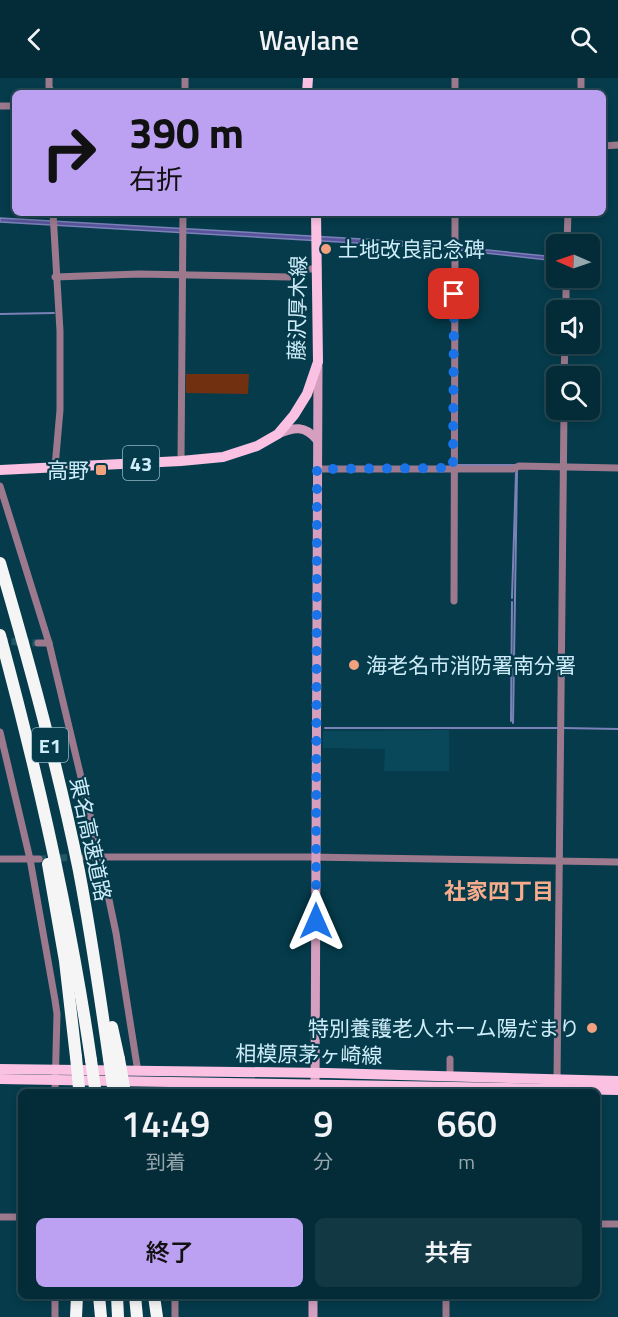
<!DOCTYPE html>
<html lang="ja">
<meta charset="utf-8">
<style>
:root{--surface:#042c38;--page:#123843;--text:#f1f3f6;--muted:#97a7ae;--line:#254853;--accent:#bca0f2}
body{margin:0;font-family:"Titillium Web","Noto Sans JP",sans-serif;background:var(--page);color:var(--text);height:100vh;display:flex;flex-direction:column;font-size:22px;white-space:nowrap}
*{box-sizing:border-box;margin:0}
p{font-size:20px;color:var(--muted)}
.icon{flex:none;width:33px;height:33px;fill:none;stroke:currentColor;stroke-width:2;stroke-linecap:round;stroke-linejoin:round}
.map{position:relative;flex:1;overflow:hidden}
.side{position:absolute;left:18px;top:1011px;width:582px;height:210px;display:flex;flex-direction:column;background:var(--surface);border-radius:9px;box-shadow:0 3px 9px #0003,0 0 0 2px var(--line)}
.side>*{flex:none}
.guide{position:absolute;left:12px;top:12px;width:594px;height:126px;border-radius:9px;box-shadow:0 3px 9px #0003,0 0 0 2px var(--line);background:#bca0f2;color:#111;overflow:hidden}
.needle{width:39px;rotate:272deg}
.fabs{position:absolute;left:546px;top:156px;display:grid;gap:12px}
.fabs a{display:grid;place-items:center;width:54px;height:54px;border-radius:9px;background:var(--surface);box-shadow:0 3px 9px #0003,0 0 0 2px var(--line);font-size:30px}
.pin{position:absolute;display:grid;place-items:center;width:51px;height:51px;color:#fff;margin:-26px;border-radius:12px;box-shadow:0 3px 9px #0006}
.me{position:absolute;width:66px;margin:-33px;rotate:0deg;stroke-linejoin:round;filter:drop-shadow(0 0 4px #0008)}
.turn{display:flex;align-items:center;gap:21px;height:126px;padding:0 18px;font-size:27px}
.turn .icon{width:78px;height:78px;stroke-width:2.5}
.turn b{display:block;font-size:42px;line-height:51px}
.eta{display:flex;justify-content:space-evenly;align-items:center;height:102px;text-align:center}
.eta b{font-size:36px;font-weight:600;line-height:42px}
.primary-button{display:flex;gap:12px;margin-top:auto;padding:12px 18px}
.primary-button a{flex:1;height:69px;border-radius:9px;background:var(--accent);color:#111;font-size:24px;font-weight:600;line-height:69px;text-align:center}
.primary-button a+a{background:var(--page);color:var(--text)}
header{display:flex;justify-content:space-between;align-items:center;height:78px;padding:0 18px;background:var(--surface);font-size:27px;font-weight:600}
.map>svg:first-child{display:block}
.built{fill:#08485a}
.green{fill:#713111}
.water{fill:#58549c;stroke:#7b82b8;stroke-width:1.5}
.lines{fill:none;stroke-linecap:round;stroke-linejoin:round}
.stream{stroke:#7b82b8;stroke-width:2}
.street-tunnel{stroke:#235665;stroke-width:7;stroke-dasharray:7 3.5;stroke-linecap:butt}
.street{stroke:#9c798d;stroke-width:7}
.secondary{stroke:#d69fbf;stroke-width:9}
.primary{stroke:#fac1e2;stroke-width:10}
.highway{stroke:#f5f5f5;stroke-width:12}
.highway-bridge{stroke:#f5f5f5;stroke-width:12}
.route{stroke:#1a73e8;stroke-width:10;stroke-dasharray:0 18}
.poi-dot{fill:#f2a17e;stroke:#053b4b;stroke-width:2}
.labels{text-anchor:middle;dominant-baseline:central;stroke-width:4.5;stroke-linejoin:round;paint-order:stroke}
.shield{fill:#053b4b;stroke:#92b8c5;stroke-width:1.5}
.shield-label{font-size:20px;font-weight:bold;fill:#ceedf9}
.poi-label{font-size:21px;fill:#ceedf9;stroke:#053b4b;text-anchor:start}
.street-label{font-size:21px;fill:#ceedf9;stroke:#053b4b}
.neighbourhood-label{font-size:22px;font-weight:bold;fill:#f8ac8c;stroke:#053b4b}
</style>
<header><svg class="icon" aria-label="back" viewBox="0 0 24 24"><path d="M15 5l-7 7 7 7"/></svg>Waylane<svg class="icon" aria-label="search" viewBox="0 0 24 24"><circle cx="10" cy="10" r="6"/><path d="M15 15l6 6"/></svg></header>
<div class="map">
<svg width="618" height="1239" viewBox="0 0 618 1239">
<rect width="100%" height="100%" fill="#053b4b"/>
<path class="built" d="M449 652V693H384L385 671 323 670V653Z"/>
<path class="green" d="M186 296H249L248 316 186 315Z"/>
<path class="water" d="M0 140 397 163 556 179V183L441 170 0 144Z"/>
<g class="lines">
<g class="stream">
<path d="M0 236 54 235"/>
<path d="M457 387H514"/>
<path d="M512 520 516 395"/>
<path d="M511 643 512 524"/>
<path d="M513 645 517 393"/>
<path d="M325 650H558"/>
<path d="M564 650 618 651"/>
</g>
<g class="street-tunnel">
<path d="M1 563 38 565"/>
<path d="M39 781 79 779"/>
</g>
<g class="street">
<path d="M49 0V9L52 15"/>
<path d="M185 15V0"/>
<path d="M455 15V0"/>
<path d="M581 15V0"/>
<path d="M0 28H15"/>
<path d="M603 68 618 67"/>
<path d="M53 135 60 253V332L55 389"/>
<path d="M455 135V168"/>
<path d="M567 166 568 135"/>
<path d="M55 199 139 196 289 199 309 191H318"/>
<path d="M566 232V200"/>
<path d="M564 298 565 266"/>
<path d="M181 383 183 135"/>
<path d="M317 391H513L519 388 618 390"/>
<path d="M0 408 49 565 100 779 116 855 138 994"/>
<path d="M454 523 455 173"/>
<path d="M38 565H49"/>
<path d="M0 654 30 781 55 922 57 936 55 1014"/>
<path d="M85 779H309L618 784"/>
<path d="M0 781H39"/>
<path d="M450 999V981"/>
<path d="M557 1002 564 332"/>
<path d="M0 1139H21"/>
<path d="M597 1146H618"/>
<path d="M55 1218V1239"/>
<path d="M175 1239V1218"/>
<path d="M446 1239V1218"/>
</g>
<g class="secondary">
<path d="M278 356C294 349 305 347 317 362"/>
<path d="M315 1014 318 289"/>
<path d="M313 1239V1218"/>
</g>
<g class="primary">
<path d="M307 15 308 0"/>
<path d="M0 392 181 383 223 379 257 368 278 356 294 337 307 316 318 284 316 135"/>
<path d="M0 991 327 995 618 1003"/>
<path d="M0 1001 618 1012"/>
</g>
<g class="highway">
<path d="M0 485C30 587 58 689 79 793 91 856 100 918 109 981"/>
<path d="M0 557C38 697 70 838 91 982"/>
<path d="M48 786 65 883 76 979"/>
<path d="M112 949 119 981"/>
<path d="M99 1218 101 1239"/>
<path d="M117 1218 118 1239"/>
<path d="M135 1218 137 1239"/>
<path d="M154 1218 157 1239"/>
<path d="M76 1239 77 1218"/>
</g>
<g class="highway-bridge">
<path d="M76 979 79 1010"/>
<path d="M109 981 113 1009"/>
<path d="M119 981 124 1009"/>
<path d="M91 982 95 1010"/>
</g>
</g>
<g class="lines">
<path class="route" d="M316 843 317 391 453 390 454 216"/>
</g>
<g class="poi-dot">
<circle cx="326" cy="171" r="6"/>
<rect x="95" y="386" width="12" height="12" rx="3"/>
<circle cx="354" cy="587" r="6"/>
<circle cx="592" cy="950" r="6"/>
</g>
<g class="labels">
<g class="shield">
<rect x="123" y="368" width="36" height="34" rx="4.5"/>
<rect x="32" y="650" width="36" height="34" rx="4.5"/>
</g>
<g class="shield-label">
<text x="141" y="385">43</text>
<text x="50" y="667">E1</text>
</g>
<g class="poi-label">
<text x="338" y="171">土地改良記念碑</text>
<text x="89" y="392" text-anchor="end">高野</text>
<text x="366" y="587">海老名市消防署南分署</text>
<text x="580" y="950" text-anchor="end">特別養護老人ホーム陽だまり</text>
</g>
<g class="street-label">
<text transform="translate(297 230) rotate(-89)">藤沢厚木線</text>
<text transform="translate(91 761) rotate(78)">東名高速道路</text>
<text transform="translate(309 976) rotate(1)">相模原茅ヶ崎線</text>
</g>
<g class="neighbourhood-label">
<text x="499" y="813">社家四丁目</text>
</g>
</g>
</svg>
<div class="fabs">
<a><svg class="needle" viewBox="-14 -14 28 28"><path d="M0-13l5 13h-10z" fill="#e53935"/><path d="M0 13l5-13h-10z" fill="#97a7ae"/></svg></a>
<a><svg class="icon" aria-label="sound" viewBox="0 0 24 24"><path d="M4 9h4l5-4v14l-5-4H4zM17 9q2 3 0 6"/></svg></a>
<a><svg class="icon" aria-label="search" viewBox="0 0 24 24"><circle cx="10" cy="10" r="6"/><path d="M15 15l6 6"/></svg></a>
</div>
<div class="pin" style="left:454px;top:216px;background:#d93025"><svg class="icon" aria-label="arrive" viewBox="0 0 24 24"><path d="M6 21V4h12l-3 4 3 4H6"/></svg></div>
<svg class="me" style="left:316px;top:843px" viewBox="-20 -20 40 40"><path d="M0-17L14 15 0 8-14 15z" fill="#1a73e8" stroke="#fff" stroke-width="4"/></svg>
<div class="guide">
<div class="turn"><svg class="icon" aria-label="right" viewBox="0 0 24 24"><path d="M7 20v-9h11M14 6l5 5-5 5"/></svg><div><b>390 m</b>右折</div></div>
</div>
<section class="side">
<div class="eta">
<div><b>14:49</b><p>到着</p></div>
<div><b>9</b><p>分</p></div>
<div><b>660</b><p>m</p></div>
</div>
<div class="primary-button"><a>終了</a><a>共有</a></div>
</section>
</div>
